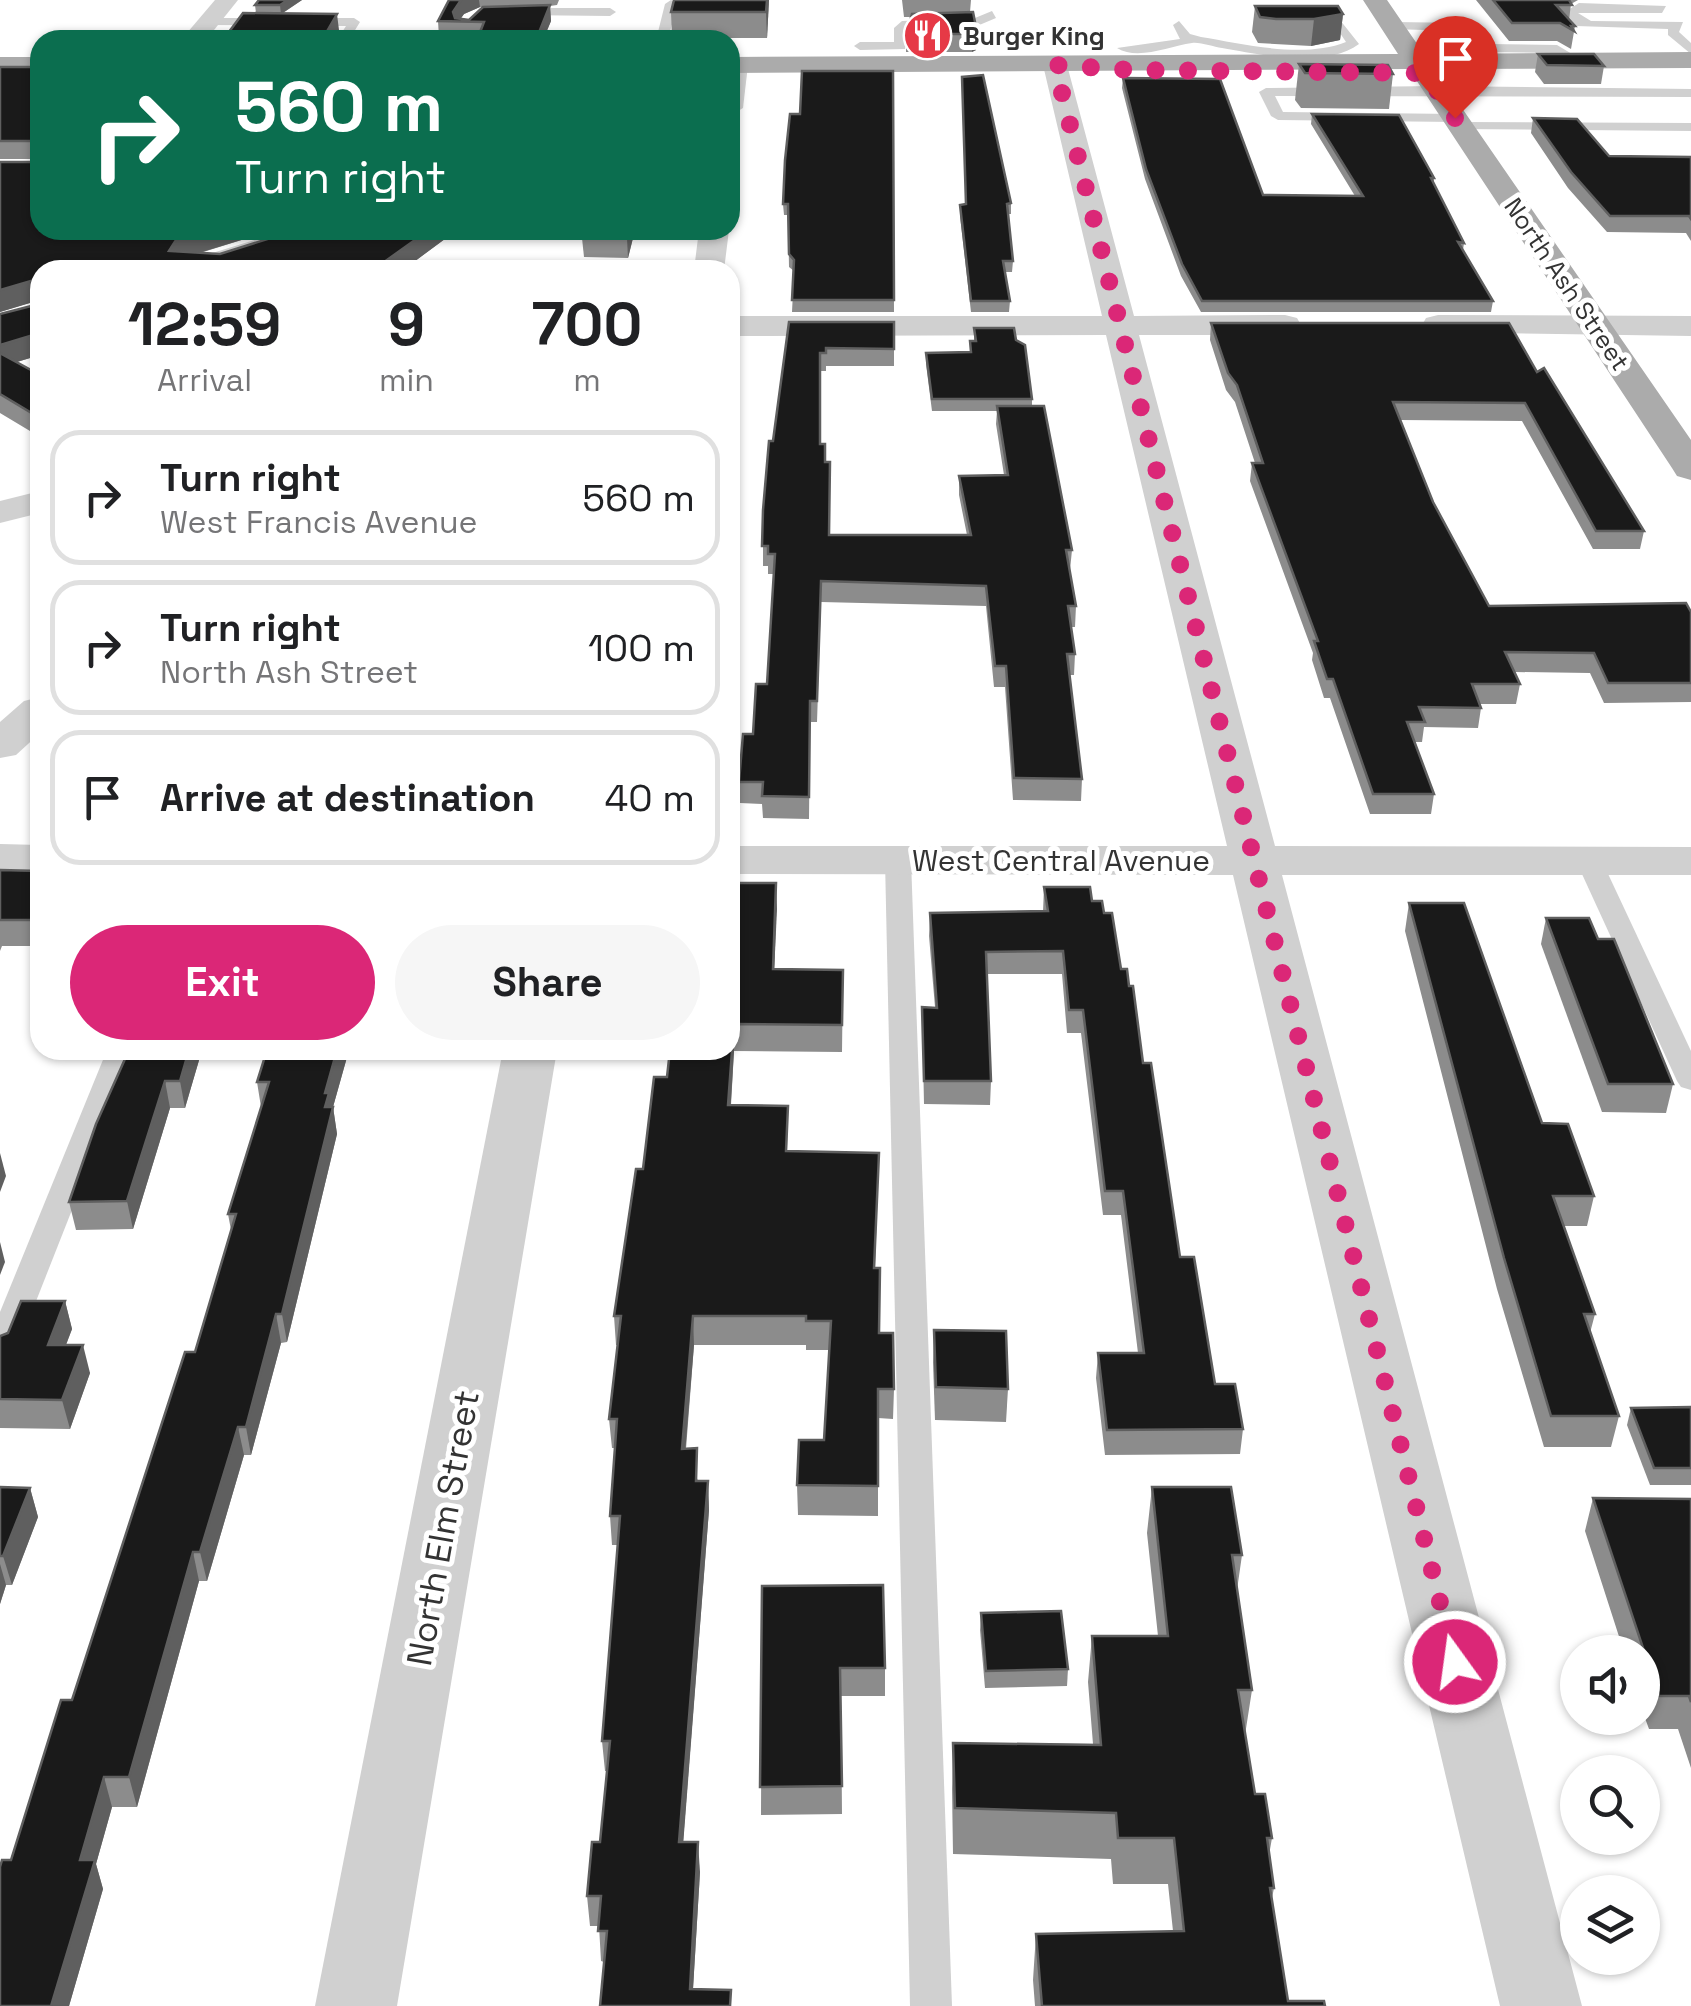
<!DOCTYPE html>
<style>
:root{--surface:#fff;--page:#f6f6f6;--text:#202124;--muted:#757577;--line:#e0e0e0;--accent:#db2777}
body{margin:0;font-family:"Space Grotesk",sans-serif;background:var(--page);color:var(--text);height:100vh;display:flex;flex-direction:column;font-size:38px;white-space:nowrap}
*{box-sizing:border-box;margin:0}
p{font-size:32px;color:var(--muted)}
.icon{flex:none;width:55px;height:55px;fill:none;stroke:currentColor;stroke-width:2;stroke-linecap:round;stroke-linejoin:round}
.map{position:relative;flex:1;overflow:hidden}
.details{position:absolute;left:30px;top:260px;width:710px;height:800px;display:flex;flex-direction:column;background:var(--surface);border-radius:30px;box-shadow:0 2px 8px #0004}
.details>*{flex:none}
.guide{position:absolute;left:30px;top:30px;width:710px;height:210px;border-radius:30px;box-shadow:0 2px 8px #0004;background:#0b6e4f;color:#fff;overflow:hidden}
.tools{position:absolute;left:1560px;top:1635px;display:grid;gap:20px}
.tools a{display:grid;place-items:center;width:100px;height:100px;border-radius:50%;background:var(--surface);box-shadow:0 2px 8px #0004;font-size:50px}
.pin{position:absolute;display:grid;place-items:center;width:85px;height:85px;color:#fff;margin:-102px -42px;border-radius:50% 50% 50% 0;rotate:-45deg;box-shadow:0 0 10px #0007}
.pin .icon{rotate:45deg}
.me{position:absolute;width:110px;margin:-55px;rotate:346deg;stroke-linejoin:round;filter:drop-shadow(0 0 8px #0008)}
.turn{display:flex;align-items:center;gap:35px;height:210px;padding:0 40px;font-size:45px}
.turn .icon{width:130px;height:130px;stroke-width:2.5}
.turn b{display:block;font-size:70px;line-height:85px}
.eta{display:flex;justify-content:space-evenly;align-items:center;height:170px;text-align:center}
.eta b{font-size:60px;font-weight:800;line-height:70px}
.button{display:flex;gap:20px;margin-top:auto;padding:20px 40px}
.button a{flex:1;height:115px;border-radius:60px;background:var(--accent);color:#fff;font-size:40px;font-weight:800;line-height:115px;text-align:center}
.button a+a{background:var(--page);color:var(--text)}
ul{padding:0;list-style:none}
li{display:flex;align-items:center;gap:30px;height:135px;margin:0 20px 15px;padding:0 20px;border:5px solid var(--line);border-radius:30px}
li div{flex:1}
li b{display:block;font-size:38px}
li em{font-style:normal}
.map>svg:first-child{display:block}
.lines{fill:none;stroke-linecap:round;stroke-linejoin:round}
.service{fill:#d0d0d0;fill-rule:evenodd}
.minor{fill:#d0d0d0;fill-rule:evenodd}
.primary{fill:#ababab;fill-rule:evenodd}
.wall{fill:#8c8c8c;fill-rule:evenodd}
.shaded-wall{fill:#5f5f5f}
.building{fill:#1a1a1a;stroke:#5f5f5f;stroke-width:2.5}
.route{stroke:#db2777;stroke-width:18;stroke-dasharray:0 32.4}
.labels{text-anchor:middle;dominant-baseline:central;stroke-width:10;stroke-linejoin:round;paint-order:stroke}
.far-poi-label{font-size:25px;font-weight:bold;fill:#333;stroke:#fff;text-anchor:start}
.far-street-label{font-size:25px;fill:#333;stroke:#fff}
.street-label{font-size:30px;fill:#333;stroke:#fff}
.near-street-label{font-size:35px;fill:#333;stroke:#fff}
</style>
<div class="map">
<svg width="1691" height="2006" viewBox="0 0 1691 2006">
<rect width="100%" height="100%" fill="#fff"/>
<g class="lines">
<g class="service">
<path d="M671 0 677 4 668 40H656L665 4Z"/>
<path d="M1579 3 1666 6 1662 13H1578L1591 21 1683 22 1679 32 1691 43V54L1668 35V29L1576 26 1565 12Z"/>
<path d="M513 8H610L616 12 610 16 517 15Z"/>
<path d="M992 11 996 18 977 26 909 28 905 49 860 50 854 46 860 42H894V28L902 21 975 18Z"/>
<path d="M209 18H354L360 22 349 40H337L346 26 205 25Z"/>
<path d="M1340 20 1359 44C1325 69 1262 55 1222 48 1213 47 1201 42 1192 43 1169 46 1138 61 1117 48L1180 39 1173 25 1179 21 1190 34 1201 37C1244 44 1303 59 1346 42L1334 24Z"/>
<path d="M1393 22 1467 23 1488 44 1557 45 1582 60 1571 63 1554 53 1484 52 1463 31 1389 29Z"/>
<path d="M1437 86 1691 89V97L1275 96 1283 112 1455 114 1462 118 1455 122 1278 120 1271 116 1259 92 1266 88Z"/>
<path d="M1461 122 1691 123V131L1456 129V123Z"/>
<path d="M898 852 911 860 952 2006H910L885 860Z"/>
<path d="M1589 853 1602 861 1691 1051V1090L1681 1087 1677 1081 1576 861Z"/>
<path d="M107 1050H135L16 1352 12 1360 0 1364V1312Z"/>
</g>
<g class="minor">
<path d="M215 0H238L206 40H181Z"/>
<path d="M736 58 748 65 743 108 730 116V59Z"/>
<path d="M1055 58 1067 65 1134 316 1285 315 1297 318 1301 325 1297 332 1285 335H1139L1275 846 1691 847V875H1282L1582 2006H1500L1233 875 730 874V846H1227L1106 335 730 336V316H1102L1043 65Z"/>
<path d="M287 230H333L329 236 223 270H176L180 263Z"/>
<path d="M699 230H729L724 270H694Z"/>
<path d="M1438 315 1691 316V336L1426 332 1422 325 1426 318Z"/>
<path d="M40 491V513L0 523V501Z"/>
<path d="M40 697V733L16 755 0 758V722L24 701Z"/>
<path d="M0 844 40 845V873L0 872Z"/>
<path d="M503 1050H557L397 2006H315Z"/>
</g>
<g class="primary">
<path d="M1363 0H1387L1424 54 1691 52V68L1435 69 1691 440V480L1677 476 1672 468 1409 69 730 73V57L1398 54Z"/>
<rect x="0" y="57" width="40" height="16"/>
</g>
</g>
<g class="wall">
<path d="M259 0H302L283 13 339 30 256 13 255 5Z"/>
<path d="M449 0H559L557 5 550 6 551 21 543 40H477L478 38 439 37 438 21ZM480 7H483L469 20 461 18 464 14Z"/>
<path d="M769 0 767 38H672L671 12Z"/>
<path d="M902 0H971L970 12 977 32 976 50 972 52H906V34L912 17H904Z"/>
<path d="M1476 0H1578L1571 4 1569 20 1575 26 1571 49 1557 41H1509Z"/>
<path d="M1255 6 1343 14 1340 40 1311 46 1258 43 1252 32Z"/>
<path d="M1538 54 1604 66 1601 84H1544L1535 72Z"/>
<path d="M1299 64 1393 74 1389 109 1301 108 1295 100Z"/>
<path d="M0 67H40V230H257L258 235 200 253 220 254 310 238 457 230 403 270H40V355L17 362 40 375V437L0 413V314L39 304V300L0 312 39 159H0Z"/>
<path d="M893 71 894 312H792L794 271 789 267 788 215H784L783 204 800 114Z"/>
<path d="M1123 78 1263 195 1355 196 1311 124 1312 114 1434 178V183L1464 243 1463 250 1493 301 1491 312H1201L1181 276 1145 179 1122 88Z"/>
<path d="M1533 118 1609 156 1691 157V241L1686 233 1607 232 1568 188 1531 133Z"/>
<path d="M1011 203V214H1008L1013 261 1012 272H1005L1010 301 1009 312H971L960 216V205Z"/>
<path d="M635 230 628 258 584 257 582 238Z"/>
<path d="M789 322H894V366H826V371H820V444L826 462 829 535H967L959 495V476L1004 475 996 424 997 411H932L926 364V353L970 352 974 341V328L1016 340 1032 399V406L1072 550 1070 570 1076 606 1075 627H1071L1075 654 1074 675H1070L1082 779 1081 801 1013 800 1005 687H994L986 606 821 602 817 722H810L809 819 763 818 762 804 740 803 739 782 767 684 774 574H768V566H763V510Z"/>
<path d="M1211 323 1537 372 1644 531 1640 549H1593L1522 421 1400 420 1433 502 1489 606 1691 612V702L1604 703 1590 673 1515 672 1520 684 1516 704H1480L1481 708 1478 728 1424 727 1422 742H1415L1434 794 1431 814H1370L1330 698H1324L1312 660 1313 653 1250 481 1252 463H1255L1235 402 1226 390 1210 340Z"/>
<path d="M0 870 40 871V946H2L0 951Z"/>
<path d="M730 883H776L774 969 843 970 842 1052 734 1051 731 1105 788 1106 787 1151 879 1153 875 1268 879 1333 894 1389 893 1419 878 1418V1516L798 1515 797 1485 824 1440 829 1350H806V1345H694L686 1449 698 1481H708L709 1510 683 1842 700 1872 693 1989 732 2006 601 1961 599 1926H590L587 1896 600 1842 607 1771H605L602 1741 618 1545H612L610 1516 615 1448H612L609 1419 618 1345H616L614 1316 643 1169Z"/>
<path d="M1044 887 1092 901 1104 913 1121 969 1143 1063 1180 1257 1215 1384 1243 1429 1240 1454 1105 1455 1096 1378 1098 1353H1138L1121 1215H1103L1081 1033H1067L1062 974H986L991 1081 990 1105 924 1104 922 1007H935L929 936 930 913 1043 912Z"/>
<path d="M1409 903 1542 1123 1594 1196 1587 1226H1564L1595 1314 1590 1333 1619 1416 1611 1447H1544L1497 1289 1405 931Z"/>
<path d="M1546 918 1598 939 1673 1084 1666 1113 1602 1112 1541 944Z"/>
<path d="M129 1050H202L185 1108H170L133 1229 76 1230 69 1202Z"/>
<path d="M267 1050H349L333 1107 337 1134 287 1342 281 1343 251 1455H244L207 1581H199L137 1807H112L96 1864 103 1889 69 2006H0L11 1860 72 1700 195 1352 231 1230 228 1214 261 1107 257 1082Z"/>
<path d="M65 1301 72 1329 66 1345 90 1373 70 1429 0 1428V1336Z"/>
<path d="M934 1330 1008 1389 1006 1422 935 1420 933 1363Z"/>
<path d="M1691 1407V1485H1650L1627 1425 1631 1408Z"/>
<path d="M0 1487 30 1488 38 1517 12 1585H6L0 1604Z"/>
<path d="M1152 1487 1242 1555 1237 1590 1252 1690 1245 1735 1255 1794 1272 1838 1269 1855 1274 1888 1272 1898 1288 2001 1325 2006H1035L1033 1980 1036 1934 1173 1931 1168 1884H1113L1111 1859 953 1854 952 1789 953 1743 1093 1744 1088 1682 1092 1636H1158L1147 1533Z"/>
<path d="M1593 1498 1691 1499V1768L1678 1729H1649L1642 1710V1652H1624L1585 1531Z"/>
<path d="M762 1586 885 1668V1696H841L842 1814 761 1815Z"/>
<path d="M981 1613 1068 1669 1067 1686 985 1688 980 1630Z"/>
</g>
<g class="shaded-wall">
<path d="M288 0H302L281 14 280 5Z"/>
<path d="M461 0H479L480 7 464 14 459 21H454L453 12Z"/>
<path d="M767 0H769L767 38 766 12Z"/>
<path d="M550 5 551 21 543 40H536Z"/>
<path d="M337 14 339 30 333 40H322Z"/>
<path d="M1343 14 1340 40 1311 46 1314 19Z"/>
<path d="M977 32 976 50 972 52 973 34Z"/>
<path d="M208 230H257L258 235 179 259 169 251 176 240Z"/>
<path d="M429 230H457L403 270H373Z"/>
<path d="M630 230H635L628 258 627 238Z"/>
<path d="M38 279 40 300 0 312V290Z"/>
<path d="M40 333V355L0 367V345Z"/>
<path d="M776 883 777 909 773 996V969Z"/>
<path d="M734 1024V1051L729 1133 728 1105Z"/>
<path d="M189 1050H202L185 1108 180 1081Z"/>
<path d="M337 1050H349L333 1107 337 1134 287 1342 282 1314 325 1107V1093Z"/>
<path d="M165 1081 170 1108 133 1229 127 1201Z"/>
<path d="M0 1153 6 1176 0 1192Z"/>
<path d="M0 1242 5 1262 0 1275Z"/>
<path d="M65 1301 72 1329 55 1373 48 1345Z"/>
<path d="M276 1314 281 1343 251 1455 246 1427Z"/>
<path d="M693 1316 694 1345 683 1478 682 1449Z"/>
<path d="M83 1345 90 1373 70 1429 62 1400Z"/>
<path d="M238 1427 244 1455 207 1581 200 1552Z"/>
<path d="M708 1481 709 1510 681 1872 679 1842Z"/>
<path d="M30 1488 38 1517 12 1585 3 1556Z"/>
<path d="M193 1552 199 1581 137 1807 129 1777Z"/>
<path d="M0 1564 6 1585 0 1604Z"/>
<path d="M104 1777 112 1807 96 1864 103 1889 69 2006H51L80 1860Z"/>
<path d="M698 1842 700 1872 692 2006 690 1989Z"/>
</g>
<g class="building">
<path d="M259 0H288L280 5H255Z"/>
<path d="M449 0H461L453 12 455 18 469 20 483 7 550 5 536 40H477L484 22 438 21Z"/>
<path d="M674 0H767L766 12H671Z"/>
<path d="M1493 0H1569L1572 5H1556L1575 26H1571L1574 31 1560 23H1512Z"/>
<path d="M1255 6H1338L1343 14 1314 19H1276L1260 17Z"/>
<path d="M973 12 977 32 973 34H906L912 14Z"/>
<path d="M243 13 337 14 322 40H223Z"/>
<path d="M1538 54H1594L1604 66 1547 65Z"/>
<path d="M1299 64 1388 65 1393 74 1305 73Z"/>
<path d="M0 67H40V230H208L176 240 169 251 220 254 293 231 310 238 333 230H429L373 270H40V333L0 345V314L39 304 38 279 0 290V162H39V141H0Z"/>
<path d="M802 71H893L894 300H792L794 260 789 254 788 204H783L785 160 790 114H800Z"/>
<path d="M983 75 1011 203 1007 204 1013 261H1003L1010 301H971L960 205 966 204 962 77Z"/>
<path d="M1123 78 1220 79 1263 195 1363 196 1312 114 1399 115 1434 178H1431L1464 243 1458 242 1493 301H1202L1182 264 1146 169Z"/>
<path d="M1533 118 1577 119 1609 156 1691 157V219L1689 216H1610L1571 172Z"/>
<path d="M584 230H630L627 238H582Z"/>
<path d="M789 322H894V349L826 348V353H820V444H825V462H830L829 535H971L959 476 1008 475 997 406H1044L1072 550H1066L1076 606H1068L1075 654H1067L1082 779 1014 778 1006 666H995L986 586 821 581 817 701H810L809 797 762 796 763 782H739L743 734H753L756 684H767L775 554H768V546H762L763 510 769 441H773Z"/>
<path d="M1211 323H1509L1537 372 1544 368 1644 531H1596L1525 403 1393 402 1433 502 1489 606 1686 603 1691 612V683H1608L1594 653 1505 652 1520 684H1472L1481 708 1419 707 1425 722H1407L1434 794H1373L1333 679H1327L1314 641H1318L1252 463H1263L1237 385 1228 373Z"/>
<path d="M974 328H1014L1016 340 1025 345 1032 399H932L926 353 971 352 970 341H976Z"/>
<path d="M0 353 40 375V418L0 394Z"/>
<path d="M0 870 40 871V920H0Z"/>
<path d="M730 883H776L773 969 843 970 842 1025 734 1024 728 1105 788 1106 786 1151 879 1153 874 1268H880L879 1333H893L894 1389H878V1486L797 1485 799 1440H824L831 1321H806V1316H693L682 1449 697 1448 696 1481H708L679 1842H698L690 1989 731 1990 730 2006H600L607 1931H598L601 1896H587L592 1842H600L610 1741H602L620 1516H610L617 1419H609L621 1316H614L636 1169H643L654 1077H667L670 1050H730Z"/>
<path d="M1044 887H1090L1092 901H1102L1104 913H1112L1121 969H1127L1129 986H1133L1143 1063H1151L1180 1257H1194L1215 1384H1235L1243 1429 1107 1430 1098 1353H1144L1123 1191H1105L1083 1010H1069L1063 951 986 952 991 1081H924L922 1007 937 1008 930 913 1048 911Z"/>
<path d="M1409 903H1464L1542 1123 1568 1124 1594 1196H1553L1595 1314H1584L1619 1416H1551L1504 1258Z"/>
<path d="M1546 918H1589L1598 939H1614L1673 1084H1608Z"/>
<path d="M129 1050H189L180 1081H165L127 1201 69 1202 96 1124Z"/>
<path d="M267 1050H337L325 1093H329L325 1107H333L282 1314H276L246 1427H238L200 1552H193L129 1777H104L80 1860H95L51 2006H0V1867L2 1860H11L61 1700H72L185 1352H195L236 1214H228L269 1082H257Z"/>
<path d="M21 1301H65L48 1345H83L62 1400 0 1399V1336L8 1333Z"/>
<path d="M934 1330 1006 1331 1008 1389 936 1387Z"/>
<path d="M1691 1407V1468H1654L1631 1408Z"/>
<path d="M0 1487 30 1488 3 1556H0Z"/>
<path d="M1152 1487H1231L1242 1555H1232L1252 1690H1238L1255 1794H1265L1272 1838H1267L1274 1888H1270L1288 2001H1324L1325 2006H1042L1036 1934 1184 1931 1174 1838H1118L1116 1813 955 1808 953 1743 1101 1745 1092 1636H1168Z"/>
<path d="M1593 1498 1691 1499V1702L1689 1696H1659Z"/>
<path d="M883 1585 885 1668H840L842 1786 760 1787 762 1586Z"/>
<path d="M1061 1611 1068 1669 986 1671 981 1613Z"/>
</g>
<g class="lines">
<path class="route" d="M1455 118 1426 73 1132 70 1055 65 1455 1662"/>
</g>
<defs>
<symbol id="restaurant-disc" viewBox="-11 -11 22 22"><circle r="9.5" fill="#e63946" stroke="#fff"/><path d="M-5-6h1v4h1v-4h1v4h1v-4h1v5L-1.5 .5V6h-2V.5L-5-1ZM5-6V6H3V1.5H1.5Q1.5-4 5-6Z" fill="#fff"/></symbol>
</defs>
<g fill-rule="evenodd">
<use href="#restaurant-disc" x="900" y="8" width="55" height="55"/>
</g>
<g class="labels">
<g class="far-poi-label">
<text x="963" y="36">Burger King</text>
</g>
<g class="far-street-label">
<text transform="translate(1567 284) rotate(56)">North Ash Street</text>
</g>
<g class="street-label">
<text x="1061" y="860">West Central Avenue</text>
</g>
<g class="near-street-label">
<text transform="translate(443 1528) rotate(-80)">North Elm Street</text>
</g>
</g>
</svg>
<div class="tools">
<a><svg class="icon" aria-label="sound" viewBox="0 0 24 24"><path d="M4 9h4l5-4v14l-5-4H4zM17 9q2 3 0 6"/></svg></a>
<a><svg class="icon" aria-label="search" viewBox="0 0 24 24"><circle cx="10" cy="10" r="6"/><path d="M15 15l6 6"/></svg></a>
<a><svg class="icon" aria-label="layers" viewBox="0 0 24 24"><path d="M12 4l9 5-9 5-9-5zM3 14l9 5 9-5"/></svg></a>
</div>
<div class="pin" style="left:1455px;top:118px;background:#d93025"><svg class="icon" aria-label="arrive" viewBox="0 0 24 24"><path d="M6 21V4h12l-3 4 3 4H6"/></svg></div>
<svg class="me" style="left:1455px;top:1662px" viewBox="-20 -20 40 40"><circle r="17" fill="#db2777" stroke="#fff" stroke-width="3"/><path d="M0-11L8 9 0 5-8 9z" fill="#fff"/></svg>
<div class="guide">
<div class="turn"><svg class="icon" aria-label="right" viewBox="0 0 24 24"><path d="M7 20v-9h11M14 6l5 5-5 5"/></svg><div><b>560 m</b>Turn right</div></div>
</div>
<section class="details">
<div class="eta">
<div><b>12:59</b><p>Arrival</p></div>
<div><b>9</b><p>min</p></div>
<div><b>700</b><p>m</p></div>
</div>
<ul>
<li><svg class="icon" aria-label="right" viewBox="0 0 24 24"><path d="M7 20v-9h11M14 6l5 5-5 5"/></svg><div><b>Turn right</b><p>West Francis Avenue</p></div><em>560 m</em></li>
<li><svg class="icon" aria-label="right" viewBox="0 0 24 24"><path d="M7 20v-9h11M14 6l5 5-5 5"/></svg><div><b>Turn right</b><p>North Ash Street</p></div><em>100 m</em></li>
<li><svg class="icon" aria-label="arrive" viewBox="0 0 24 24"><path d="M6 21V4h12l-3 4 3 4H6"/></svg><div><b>Arrive at destination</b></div><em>40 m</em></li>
</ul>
<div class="button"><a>Exit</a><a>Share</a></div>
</section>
</div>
